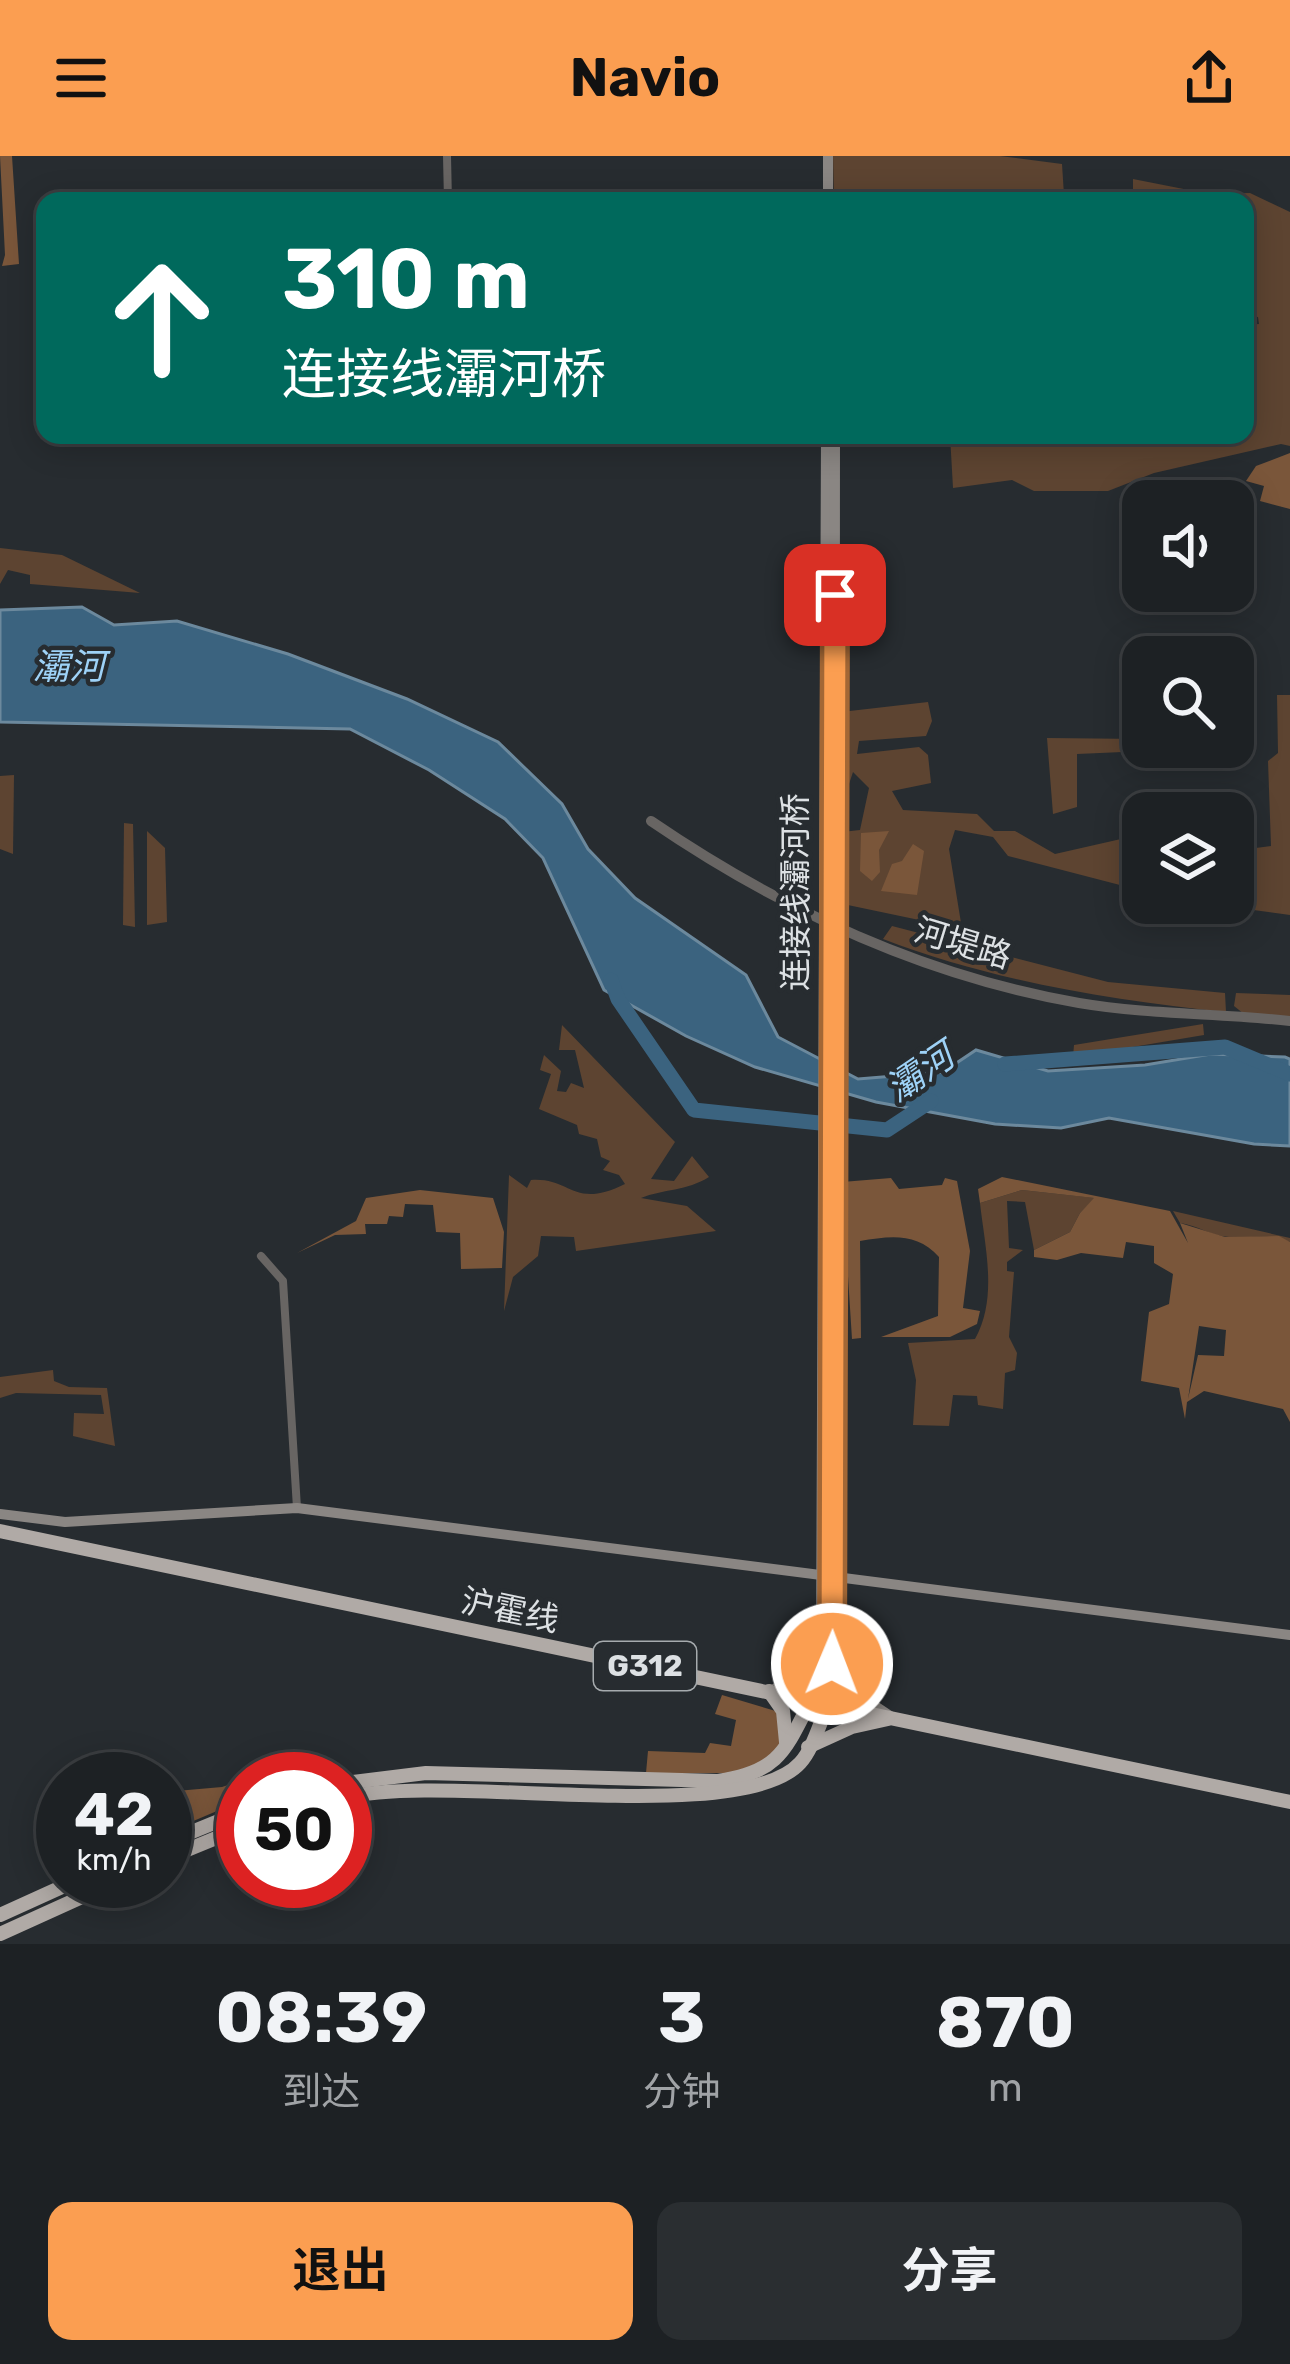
<!DOCTYPE html>
<html lang="zh">
<meta charset="utf-8">
<style>
:root{--surface:#1d2124;--page:#2a2e31;--text:#f1f3f6;--muted:#a0a3a6;--line:#3b3e41;--accent:#fb9e51}
body{margin:0;font-family:Rubik,"Noto Sans SC",sans-serif;background:var(--page);color:var(--text);height:100vh;display:flex;flex-direction:column;font-size:45px;white-space:nowrap}
*{box-sizing:border-box;margin:0}
p{font-size:39px;color:var(--muted)}
.icon{flex:none;width:66px;height:66px;fill:none;stroke:currentColor;stroke-width:2;stroke-linecap:round;stroke-linejoin:round}
.map{position:relative;height:1788px;overflow:hidden}
.side{display:flex;flex-direction:column;background:var(--surface);flex:1}
.side>*{flex:none}
.guide{position:absolute;left:36px;top:36px;width:1218px;height:252px;border-radius:24px;box-shadow:0 6px 30px #0003,0 0 0 3px var(--line);background:#00695c;color:#fff;overflow:hidden}
.buttons{position:absolute;left:1122px;top:324px;display:grid;gap:24px}
.buttons a{display:grid;place-items:center;width:132px;height:132px;border-radius:24px;background:var(--surface);box-shadow:0 6px 30px #0003,0 0 0 3px var(--line);font-size:60px}
.speed{position:absolute;left:36px;top:1596px;display:flex;gap:24px;font-size:60px;font-weight:700;text-align:center}
.speed>*{display:grid;place-content:center;width:156px;height:156px;border-radius:50%;background:var(--surface);box-shadow:0 6px 30px #0003,0 0 0 3px var(--line);line-height:1}
.speed small{font-size:30px;font-weight:400}
.speed .limit{border:18px solid #d22;background:#fff;color:#111}
.pin{position:absolute;display:grid;place-items:center;width:102px;height:102px;color:#fff;margin:-51px;border-radius:24px;box-shadow:0 6px 18px #0006}
.me{position:absolute;width:132px;margin:-66px;rotate:1deg;stroke-linejoin:round;filter:drop-shadow(0 0 9px #0008)}
.turn{display:flex;align-items:center;gap:42px;height:252px;padding:0 48px;font-size:54px}
.turn .icon{width:156px;height:156px;stroke-width:2.5}
.turn b{display:block;font-size:84px;line-height:102px}
.eta{display:flex;justify-content:space-evenly;align-items:center;height:204px;text-align:center}
.eta b{font-size:72px;font-weight:700;line-height:84px}
.action{display:flex;gap:24px;margin-top:auto;padding:24px 48px}
.action a{flex:1;height:138px;border-radius:24px;background:var(--accent);color:#111;font-size:48px;font-weight:700;line-height:138px;text-align:center}
.action a+a{background:var(--page);color:var(--text)}
header{display:flex;justify-content:space-between;align-items:center;height:156px;padding:0 48px;background:var(--accent);color:#111;font-size:54px;font-weight:700}
.map>svg:first-child{display:block}
.green{fill:#5d4431}
.forest{fill:#7a563a;fill-rule:evenodd}
.water{fill:#3b637f;stroke:#6c899d;stroke-width:3}
.lines{fill:none;stroke-linecap:round;stroke-linejoin:round}
.river{stroke:#3b637f;stroke-width:15}
.minor{stroke:#686563;stroke-width:8}
.tertiary{stroke:#686563;stroke-width:10}
.secondary{stroke:#8a8683;stroke-width:10}
.trunk{stroke:#b0aaa6;stroke-width:14}
.route-casing{stroke:#a36735;stroke-width:30}
.route{stroke:#fb9e51;stroke-width:21}
.labels{text-anchor:middle;dominant-baseline:central;stroke-width:9;stroke-linejoin:round;paint-order:stroke}
.shield{fill:#272c30;stroke:#a6abae;stroke-width:3}
.shield-label{font-size:30px;font-weight:bold;fill:#dde1e4}
.street-label{font-size:33px;fill:#dde1e4;stroke:#272c30}
.water-label{font-size:36px;font-style:italic;fill:#9ed2f7;stroke:#272c30}
</style>
<header><svg class="icon" aria-label="menu" viewBox="0 0 24 24"><path d="M4 6h16M4 12h16M4 18h16"/></svg>Navio<svg class="icon" aria-label="share" viewBox="0 0 24 24"><path d="M12 15V3M7 8l5-5 5 5M5 13v7h14v-7"/></svg></header>
<div class="map">
<svg width="1290" height="1788" viewBox="0 0 1290 1788">
<rect width="100%" height="100%" fill="#272c30"/>
<g class="green">
<path d="M833 0H1000L1062 8 1064 39 992 35 993 43 1034 45H834Z"/>
<path d="M1133 23 1209 38 1250 37 1290 56V290L1281 288 1154 317 1108 335H1034L1012 324 953 332 950 279H1245V169L1259 168 1258 161 1245 160V45H1133Z"/>
<path d="M0 392 62 399 140 437 30 428V419L8 414 0 428Z"/>
<path d="M1277 539H1290V759L1202 747H1233V695L1271 690 1268 605 1278 597Z"/>
<path d="M928 546 932 565 926 580 859 585 857 598 919 591 928 599 931 627 892 635 903 654 977 658 994 675H1015L1055 698 1143 678V735L1008 700 993 681 955 674 949 693 962 773 843 748 842 676 860 674 869 632 853 616 849 628 842 633 841 556Z"/>
<path d="M1047 582 1143 583V591H1233V582L1240 583 1237 591 1077 598V651L1053 658Z"/>
<path d="M14 619 13 698 0 693V620Z"/>
<path d="M124 667 133 668 135 771 123 769Z"/>
<path d="M147 675 165 692 167 766 147 769Z"/>
<path d="M892 770 1108 826 1225 837 1226 856C1109 844 993 825 883 783Z"/>
<path d="M1236 837 1290 839V863L1244 858 1234 850Z"/>
<path d="M1203 868 1204 879 1073 901 1074 889Z"/>
<path d="M562 869 675 986 651 1023 674 1025 692 1000 709 1021C687 1035 663 1033 641 1042L687 1050 716 1075 576 1095 574 1081 541 1080 538 1100 513 1121 504 1155 509 1019 527 1032 531 1024C571 1021 573 1054 625 1028L619 1019 603 1014 610 1005 601 1001 597 983 579 978 577 969 539 953 551 918 540 914 544 899 561 915 557 935 566 936 571 927 584 932 575 894H559Z"/>
<path d="M1022 1034 1095 1042 1080 1057 1070 1076 1034 1094 1025 1046 1007 1045 1009 1092 1023 1094 1007 1106V1115L1014 1116 1009 1181 1017 1197 1015 1214 1005 1217 1003 1253 978 1249 977 1240 953 1239 949 1270 913 1269 916 1224 908 1187 975 1183C998 1142 985 1092 980 1047Z"/>
<path d="M1173 1055 1290 1082V1086C1271 1077 1249 1083 1229 1081 1211 1080 1197 1069 1180 1067Z"/>
<path d="M53 1214 54 1225 69 1231 107 1232 115 1290 73 1280 74 1257 104 1258 101 1239 16 1237 0 1242V1221Z"/>
</g>
<g class="forest">
<path d="M0 0H12L19 108 2 110 5 99Z"/>
<path d="M1290 297V353L1260 345 1264 330 1246 325 1256 310Z"/>
<path d="M889 675 879 694 880 716 872 725 860 715 861 677Z"/>
<path d="M913 688 924 695 917 739 881 735 892 708 902 705Z"/>
<path d="M1002 1021 1170 1055 1188 1087 1180 1067 1225 1081 1279 1080 1290 1086V1266L1283 1253 1204 1235 1187 1246 1185 1263 1179 1232 1141 1225 1149 1156 1169 1148 1173 1118 1154 1107V1090L1126 1086 1123 1102 1081 1097 1057 1104 1034 1101V1094L1070 1076 1080 1057 1094 1042 1022 1034 980 1047 978 1033ZM1199 1170 1226 1174 1224 1200 1198 1199 1188 1243Z"/>
<path d="M891 1022 899 1033 942 1029 945 1022 957 1025 970 1095 963 1152 980 1155 977 1168 950 1181H881L938 1160 939 1101C917 1076 890 1080 860 1085L861 1182 852 1183 842 1026Z"/>
<path d="M420 1034 493 1042 504 1076 502 1112 461 1113 460 1077 436 1076 433 1049 405 1048 403 1061 389 1060 387 1068H365L366 1078 335 1079 297 1097 356 1065 366 1042Z"/>
<path d="M722 1539 779 1556 784 1581 776 1599 742 1617H646L648 1595 705 1597 710 1587 731 1590 736 1564 715 1558Z"/>
<path d="M243 1624V1644L165 1677V1636L222 1631Z"/>
</g>
<path class="water" d="M82 451 114 469 177 465 288 498 407 543 498 586 562 648 588 693 635 742 746 819 778 881 858 923 943 916 976 894 1048 915 1145 909 1211 898 1285 901 1290 903V990L1254 988 1109 962 1061 972 995 968 876 946 755 911 686 880 604 834 543 702 505 663 429 614 350 573 0 566V454Z"/>
<g class="lines">
<g class="river">
<path d="M611 824 618 843 694 954 887 974 931 945"/>
<path d="M1005 908 1225 891 1290 918"/>
</g>
<g class="minor">
<path d="M447 0 448 45"/>
<path d="M261 1100 283 1125 297 1352"/>
</g>
<path class="tertiary" d="M651 665C780 753 924 820 1079 847 1150 859 1220 857 1290 865"/>
<g class="secondary">
<path d="M828 45V0"/>
<path d="M0 1358 65 1366 297 1352 1290 1479"/>
<path d="M834 1509 851 1534 890 1560"/>
<path d="M769 1535 807 1520 818 1505"/>
<path d="M811 1544 821 1498 826 279"/>
<path d="M828 1549 834 1454 835 279"/>
</g>
<g class="trunk">
<path d="M0 1375 1290 1646"/>
<path d="M769 1535 783 1555 786 1586"/>
<path d="M808 1591 852 1571 888 1563"/>
<path d="M345 1627 426 1617 718 1625C779 1616 785 1595 811 1544"/>
<path d="M345 1642C444 1616 741 1672 800 1607 813 1593 820 1566 828 1549"/>
<path d="M165 1687 243 1655"/>
<path d="M165 1703 243 1671"/>
<path d="M0 1759 75 1725"/>
<path d="M0 1778 117 1725"/>
</g>
</g>
<g class="lines">
<defs>
<path id="route" d="M832 1508 835 439"/>
</defs>
<use href="#route" class="route-casing"/>
<use href="#route" class="route"/>
</g>
<g class="labels">
<rect class="shield" x="594" y="1486" width="102" height="48" rx="9"/>
<g class="shield-label">
<text x="645" y="1510">G312</text>
</g>
<g class="street-label">
<text transform="translate(795 736) rotate(-90)">连接线灞河桥</text>
<text transform="translate(963 787) rotate(17)">河堤路</text>
<text transform="translate(510 1454) rotate(12)">沪霍线</text>
</g>
<g class="water-label">
<text x="69" y="510">灞河</text>
<text transform="translate(920 916) rotate(-34)">灞河</text>
</g>
</g>
</svg>
<div class="buttons">
<a><svg class="icon" aria-label="sound" viewBox="0 0 24 24"><path d="M4 9h4l5-4v14l-5-4H4zM17 9q2 3 0 6"/></svg></a>
<a><svg class="icon" aria-label="search" viewBox="0 0 24 24"><circle cx="10" cy="10" r="6"/><path d="M15 15l6 6"/></svg></a>
<a><svg class="icon" aria-label="layers" viewBox="0 0 24 24"><path d="M12 4l9 5-9 5-9-5zM3 14l9 5 9-5"/></svg></a>
</div>
<div class="speed"><div>42<small>km/h</small></div><div class="limit">50</div></div>
<div class="pin" style="left:835px;top:439px;background:#d93025"><svg class="icon" aria-label="arrive" viewBox="0 0 24 24"><path d="M6 21V4h12l-3 4 3 4H6"/></svg></div>
<svg class="me" style="left:832px;top:1508px" viewBox="-20 -20 40 40"><circle r="17" fill="#fb9e51" stroke="#fff" stroke-width="3"/><path d="M0-11L8 9 0 5-8 9z" fill="#fff"/></svg>
<div class="guide">
<div class="turn"><svg class="icon" aria-label="ahead" viewBox="0 0 24 24"><path d="M12 20V5M6 11l6-6 6 6"/></svg><div><b>310 m</b>连接线灞河桥</div></div>
</div>
</div>
<section class="side">
<div class="eta">
<div><b>08:39</b><p>到达</p></div>
<div><b>3</b><p>分钟</p></div>
<div><b>870</b><p>m</p></div>
</div>
<div class="action"><a>退出</a><a>分享</a></div>
</section>
